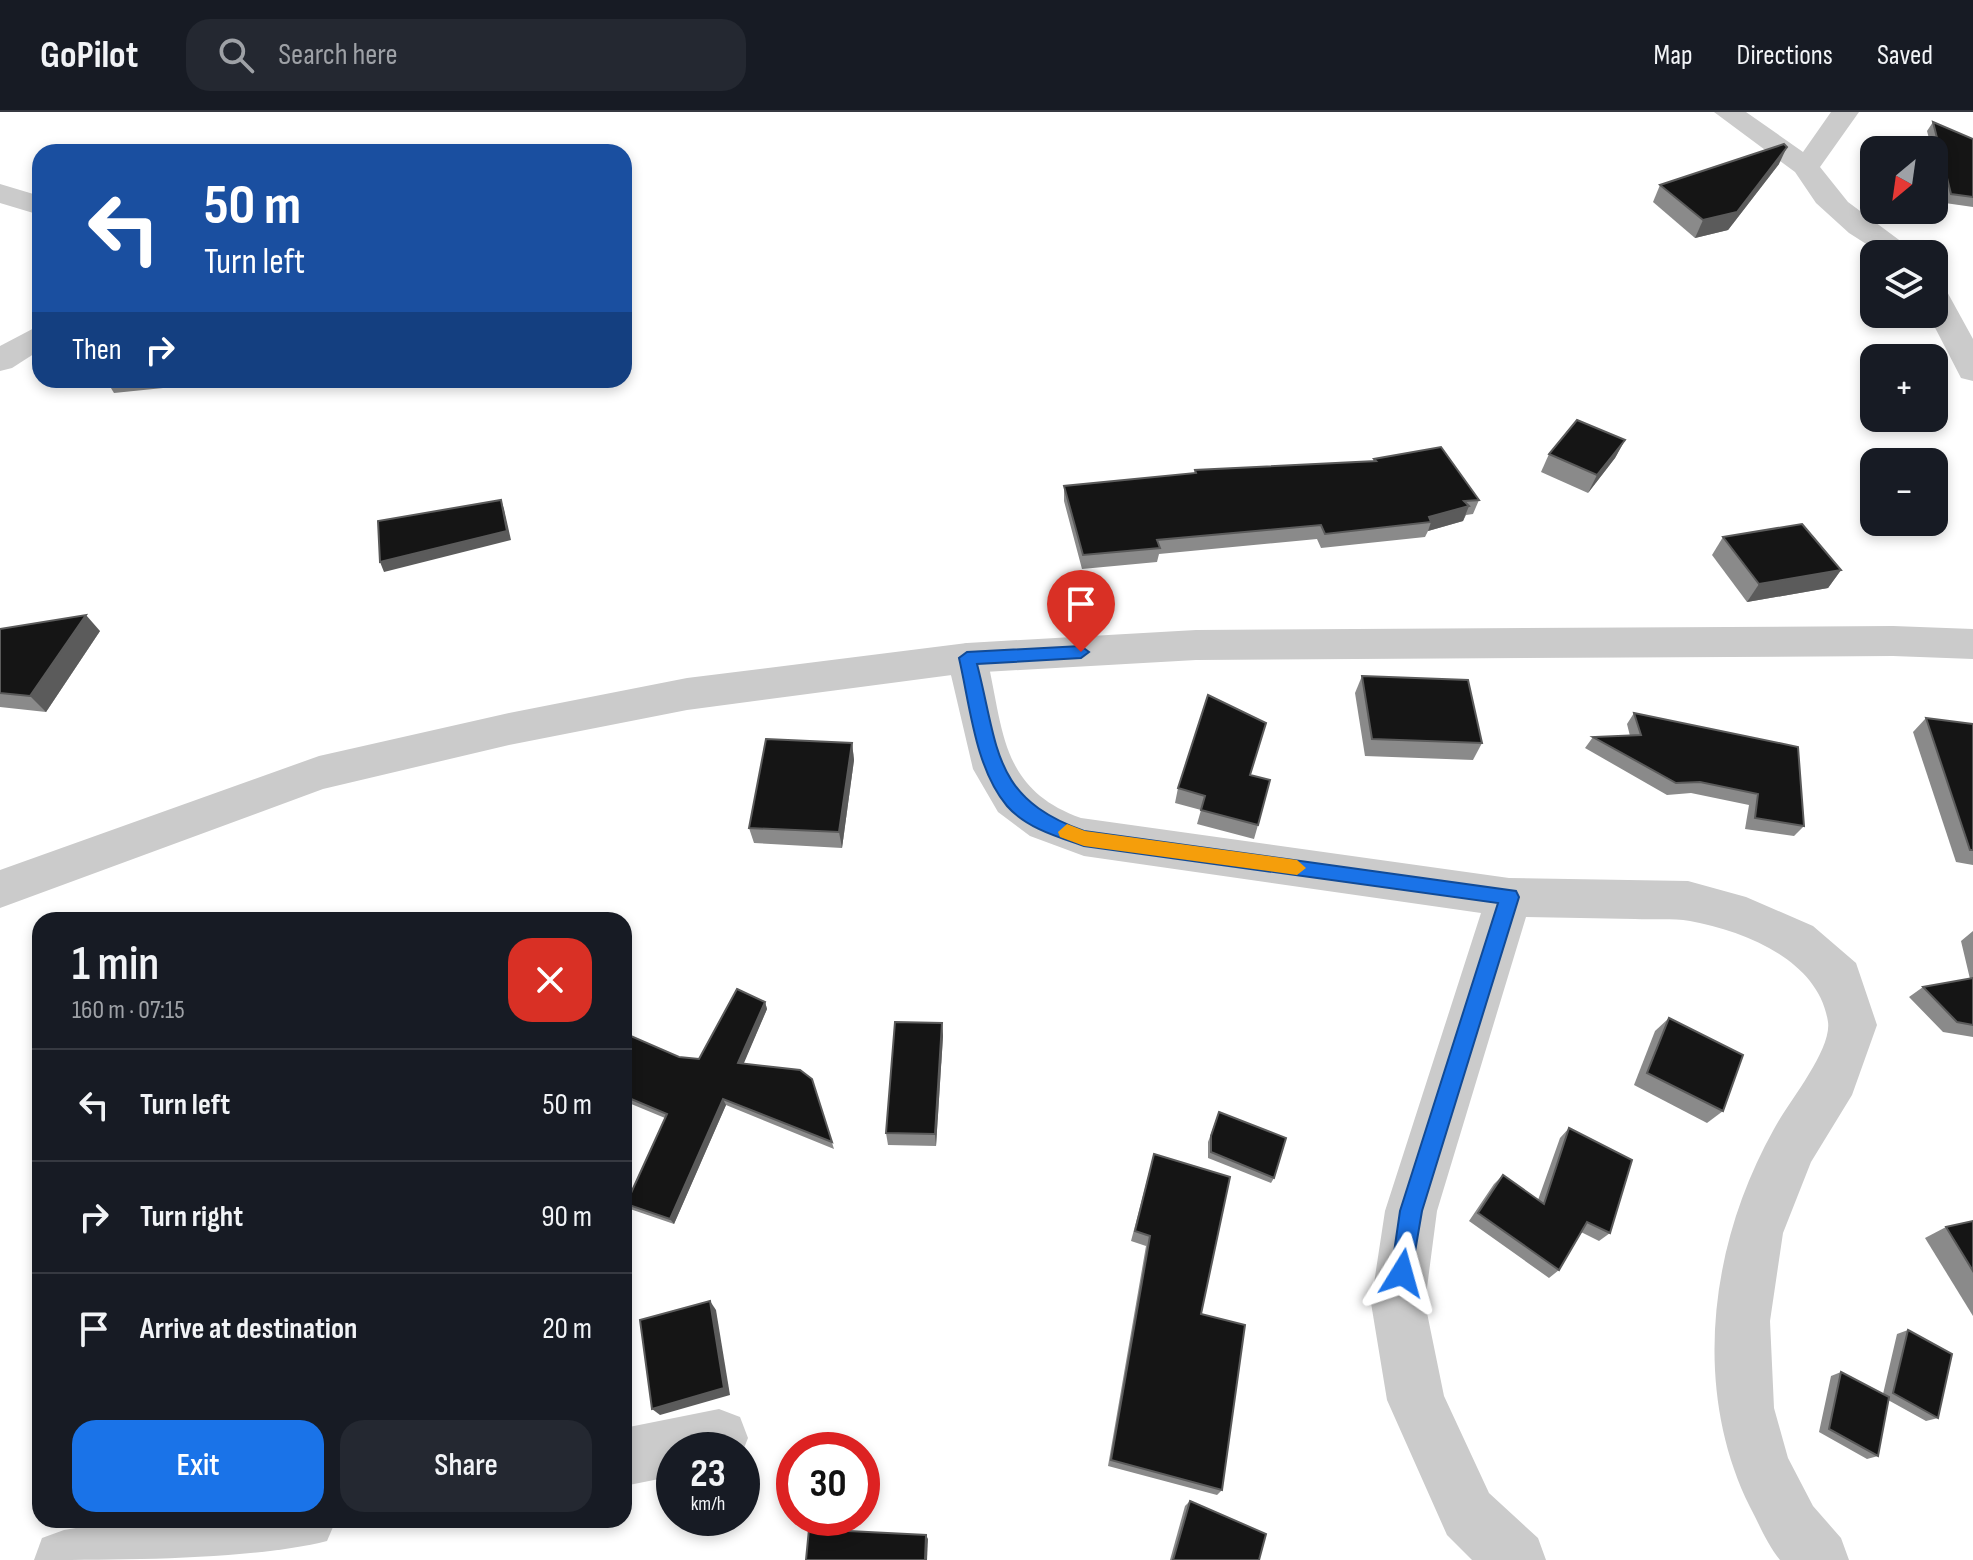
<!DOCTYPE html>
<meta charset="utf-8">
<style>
:root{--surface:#171b24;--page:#242831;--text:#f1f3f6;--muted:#9ea1a6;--line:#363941;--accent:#1a73e8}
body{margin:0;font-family:"Sofia Sans Condensed",sans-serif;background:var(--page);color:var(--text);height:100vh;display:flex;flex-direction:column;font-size:30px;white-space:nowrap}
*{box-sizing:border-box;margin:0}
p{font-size:26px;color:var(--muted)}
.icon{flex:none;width:44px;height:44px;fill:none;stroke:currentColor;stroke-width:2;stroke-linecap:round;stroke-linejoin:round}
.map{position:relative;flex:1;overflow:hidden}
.drawer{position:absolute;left:32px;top:800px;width:600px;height:616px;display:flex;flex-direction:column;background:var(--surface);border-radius:24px;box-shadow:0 4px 12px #0003}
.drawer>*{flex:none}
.banner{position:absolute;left:32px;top:32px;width:600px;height:244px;border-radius:24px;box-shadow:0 4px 12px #0003;background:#1a4fa0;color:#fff;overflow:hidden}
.needle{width:52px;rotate:209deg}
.fabs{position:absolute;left:1860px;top:24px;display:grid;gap:16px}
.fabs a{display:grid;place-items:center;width:88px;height:88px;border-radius:16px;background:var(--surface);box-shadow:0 4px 12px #0003;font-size:40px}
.speed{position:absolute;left:656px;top:1320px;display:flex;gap:16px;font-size:40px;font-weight:700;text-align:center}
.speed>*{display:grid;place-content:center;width:104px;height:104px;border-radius:50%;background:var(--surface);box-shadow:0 4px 12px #0003;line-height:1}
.speed small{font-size:20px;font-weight:400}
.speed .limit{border:12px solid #d22;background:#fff;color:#111}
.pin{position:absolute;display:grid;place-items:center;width:68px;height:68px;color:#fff;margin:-82px -34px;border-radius:50% 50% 50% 0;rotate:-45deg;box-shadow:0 0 8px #0007}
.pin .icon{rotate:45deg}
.me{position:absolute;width:88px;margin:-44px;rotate:8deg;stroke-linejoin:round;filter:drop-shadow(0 0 6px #0008)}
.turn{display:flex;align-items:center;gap:28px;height:168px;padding:0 40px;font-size:36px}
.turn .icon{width:104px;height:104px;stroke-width:2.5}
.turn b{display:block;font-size:56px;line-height:68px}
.then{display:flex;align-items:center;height:76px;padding:0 40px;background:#0003;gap:16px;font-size:30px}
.round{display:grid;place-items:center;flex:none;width:84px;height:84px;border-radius:24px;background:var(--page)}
.head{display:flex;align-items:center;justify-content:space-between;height:136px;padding:0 40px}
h1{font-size:48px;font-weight:600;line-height:60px}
.primary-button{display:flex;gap:16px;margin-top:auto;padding:16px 40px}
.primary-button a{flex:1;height:92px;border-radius:24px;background:var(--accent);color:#fff;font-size:32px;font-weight:600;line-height:92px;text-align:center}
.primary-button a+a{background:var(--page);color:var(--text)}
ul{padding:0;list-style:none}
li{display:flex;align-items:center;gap:24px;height:112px;padding:0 40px;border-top:2px solid var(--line)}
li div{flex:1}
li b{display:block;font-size:30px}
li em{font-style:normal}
header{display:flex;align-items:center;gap:48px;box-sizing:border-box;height:112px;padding:0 40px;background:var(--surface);border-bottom:2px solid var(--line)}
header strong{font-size:38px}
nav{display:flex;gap:44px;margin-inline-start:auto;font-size:28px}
.search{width:560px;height:72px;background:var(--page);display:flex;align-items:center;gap:20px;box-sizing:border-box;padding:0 28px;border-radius:24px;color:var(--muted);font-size:30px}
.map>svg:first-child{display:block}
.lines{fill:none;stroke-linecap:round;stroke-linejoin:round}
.minor{fill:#cbcbcb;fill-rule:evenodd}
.tertiary{fill:#cbcbcb;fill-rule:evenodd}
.wall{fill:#8a8a8a}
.shaded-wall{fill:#5b5b5b}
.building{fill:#151515;stroke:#5b5b5b;stroke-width:2}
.route{fill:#1a73e8;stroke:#114b97;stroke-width:2}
.slow{fill:#f59e0b}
</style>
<header>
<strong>GoPilot</strong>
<div class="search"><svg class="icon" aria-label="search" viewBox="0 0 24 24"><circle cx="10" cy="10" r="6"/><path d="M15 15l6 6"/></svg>Search here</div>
<nav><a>Map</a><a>Directions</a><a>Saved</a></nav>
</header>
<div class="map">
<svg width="1973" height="1448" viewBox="0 0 1973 1448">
<rect width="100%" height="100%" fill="#fff"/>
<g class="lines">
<g class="minor">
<path d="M1714 0H1746L1803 40 1831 0H1859L1820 55 1848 90 1918 142H1882L1849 121 1816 91 1795 60Z"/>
<path d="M0 72 40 84V103L0 91Z"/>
<path d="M1934 174 1945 176 1973 227V269L1961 266 1928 202H1934Z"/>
<path d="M40 213V238L12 256 0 259V234Z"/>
<path d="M967 531 981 535 987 546C1004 619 1000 677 1081 706L1509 766 1688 769 1746 785 1813 814 1856 851 1877 913 1852 983 1811 1050 1783 1121 1770 1209 1774 1296 1788 1346 1813 1394 1841 1426 1849 1448H1780C1767 1432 1760 1414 1750 1395 1691 1276 1710 1131 1774 1017 1787 992 1832 938 1828 910 1819 848 1744 819 1690 809 1672 806 1653 808 1635 807 1599 806 1562 806 1526 805L1437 1099 1425 1191 1444 1284 1489 1381 1538 1426 1546 1448H1472L1447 1423 1387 1288 1371 1191 1385 1099 1481 801 1084 744 1030 724 998 700 973 657 947 546 953 535Z"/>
<path d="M719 1297 740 1305 748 1326 742 1341 674 1338V1364L624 1374V1316Z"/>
<path d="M123 1408H336L327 1429C251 1448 118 1448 34 1448L42 1426 64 1418Z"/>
</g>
<path class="tertiary" d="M1893 514 1973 517V547L1893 544 1196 548 967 561 687 598 509 633 323 677 0 796V758L319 644 509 601 687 566 967 531 1196 518Z"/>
</g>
<g class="wall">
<path d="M1933 10 1973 27V95L1945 91 1934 47V38H1932L1927 19Z"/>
<path d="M1779 52 1728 118 1695 126 1653 90 1660 73Z"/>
<path d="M106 268H175L173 275 114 281Z"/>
<path d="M1625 328 1615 346 1588 381 1541 360 1549 342Z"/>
<path d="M1374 347 1479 388 1473 402 1466 403 1463 409 1428 419 1425 425 1321 436 1317 427 1159 442 1157 450 1082 457 1064 389V374L1194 362 1195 358 1373 349Z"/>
<path d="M1723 425 1841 458 1828 476 1747 490 1712 443Z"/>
<path d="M0 517 100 519 46 600 0 595Z"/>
<path d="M1362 564 1482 631 1473 648 1365 644 1355 581Z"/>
<path d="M1634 601 1804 714 1794 724 1745 717 1749 693 1691 681 1667 683 1585 636 1593 625 1630 624 1627 612Z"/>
<path d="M1926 606 1973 612V753L1956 750 1913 620Z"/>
<path d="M852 631 854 648 842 736 754 731 749 716Z"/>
<path d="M1250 663 1258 713 1254 727 1197 712 1201 698 1175 691 1178 676Z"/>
<path d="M1973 819V925L1943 920 1909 885 1923 875 1970 867 1961 829Z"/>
<path d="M765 890 767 897 743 952 812 967 834 1037 726 993 674 1112 630 1097 626 1092 665 1006 624 989V921L679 945 699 947Z"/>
<path d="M1669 906 1723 999 1707 1011 1634 973 1655 919Z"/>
<path d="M942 911 943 924 936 1034 888 1033 886 1021Z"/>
<path d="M1219 1000 1274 1066 1271 1071 1208 1046V1030Z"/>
<path d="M1569 1016 1610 1121 1599 1129 1581 1120 1559 1158 1549 1166 1469 1109 1494 1072 1503 1063 1538 1088 1560 1026Z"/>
<path d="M1154 1042 1201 1202 1222 1378 1217 1383 1108 1354 1146 1134 1131 1129Z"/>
<path d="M1973 1109V1204L1925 1126 1946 1115Z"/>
<path d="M1908 1218 1938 1306 1926 1309 1888 1288 1878 1344 1867 1347 1819 1320 1831 1264 1841 1260 1883 1282 1897 1222Z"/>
<path d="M1190 1389 1259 1448H1170L1185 1394Z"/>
</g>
<g class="shaded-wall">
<path d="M1787 35 1779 52 1728 118 1695 126 1703 108Z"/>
<path d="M168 268H175L173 275Z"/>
<path d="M1625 328 1615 346 1588 381 1597 363Z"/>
<path d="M501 388 504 397 511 428 384 460 380 450Z"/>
<path d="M1469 394 1463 409 1428 419 1431 410 1429 405Z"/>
<path d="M1841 458 1828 476 1747 490 1759 472Z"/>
<path d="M86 503 100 519 46 600 30 584Z"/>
<path d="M852 631 854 648 842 736 839 720Z"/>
<path d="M765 890 767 897 741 958 738 951Z"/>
<path d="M942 911 943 924 936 1034 935 1022Z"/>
<path d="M723 987 726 993 674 1112 670 1107Z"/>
<path d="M710 1189 716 1198 730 1283 660 1303 652 1297Z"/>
<path d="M926 1423 928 1427 927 1448H925Z"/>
</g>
<g class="building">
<path d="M1933 10 1973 27V85L1951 82Z"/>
<path d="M1784 32 1787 35 1737 100 1703 108 1660 73Z"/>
<path d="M1577 308 1625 328 1597 363 1549 342Z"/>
<path d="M1441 335 1479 388 1464 389 1469 394 1429 405 1431 410 1325 422 1321 413 1157 428 1160 436 1083 443 1064 374 1196 361 1195 358 1376 349 1374 347Z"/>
<path d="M501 388 507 419 380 450 378 409Z"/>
<path d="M1802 412 1841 458 1759 472 1723 425Z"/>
<path d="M86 503 30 584 0 581V517Z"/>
<path d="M1362 564 1468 568 1482 631 1372 627Z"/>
<path d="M1208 583 1266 611 1250 663 1270 668 1258 713 1201 698 1205 684 1178 676Z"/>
<path d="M1634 601 1798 635 1804 714 1755 706 1758 682 1700 670 1676 671 1593 625 1641 623Z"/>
<path d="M1926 606 1973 612V738H1970Z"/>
<path d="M766 627 852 631 839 720 749 716Z"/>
<path d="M1973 866V913L1957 910 1923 875Z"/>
<path d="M737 877 765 890 738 951 800 958 812 967 832 1030 723 987 670 1107 626 1092 667 1002 624 984V921L679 945 699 947Z"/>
<path d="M1669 906 1743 943 1723 999 1647 961Z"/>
<path d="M895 910 942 911 935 1022 886 1021Z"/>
<path d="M1219 1000 1286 1026 1274 1066 1211 1040V1024Z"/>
<path d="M1569 1016 1632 1048 1610 1121 1587 1110 1559 1158 1478 1101 1503 1063 1544 1092Z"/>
<path d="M1154 1042 1230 1065 1201 1202 1245 1213 1222 1378 1111 1348 1150 1124 1135 1119Z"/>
<path d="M1973 1109V1159L1946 1115Z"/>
<path d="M710 1189 724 1276 652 1297 640 1208Z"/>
<path d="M1908 1218 1952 1242 1938 1306 1893 1281Z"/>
<path d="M1841 1260 1889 1285 1878 1344 1829 1317Z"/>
<path d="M1190 1389 1266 1422 1259 1448H1173Z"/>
<path d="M809 1417 926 1423 925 1448H806Z"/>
</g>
<path class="route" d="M1081 534 1089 540 1081 546 977 552C999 637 992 686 1084 719L1516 779 1519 785 1422 1099 1410 1169 1402 1172 1394 1169 1391 1161 1400 1099 1498 791 1084 734C1058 725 1026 716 1007 694 975 656 970 593 959 546L967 540Z"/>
<path class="slow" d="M1067 712 1085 719 1297 748 1306 756 1297 763 1084 734 1060 725 1058 720Z"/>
</svg>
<div class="fabs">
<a><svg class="needle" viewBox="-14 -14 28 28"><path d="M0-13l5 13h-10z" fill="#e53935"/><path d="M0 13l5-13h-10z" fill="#9ea1a6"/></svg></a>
<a><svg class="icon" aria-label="layers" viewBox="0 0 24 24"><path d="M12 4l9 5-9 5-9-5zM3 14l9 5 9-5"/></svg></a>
<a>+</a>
<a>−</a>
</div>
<div class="speed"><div>23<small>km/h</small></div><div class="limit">30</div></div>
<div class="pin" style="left:1081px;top:540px;background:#d93025"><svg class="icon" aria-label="arrive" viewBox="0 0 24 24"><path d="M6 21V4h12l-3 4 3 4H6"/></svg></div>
<svg class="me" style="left:1402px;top:1161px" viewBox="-20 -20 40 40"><path d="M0-17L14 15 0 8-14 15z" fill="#1a73e8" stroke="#fff" stroke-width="4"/></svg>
<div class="banner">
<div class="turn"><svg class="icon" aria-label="left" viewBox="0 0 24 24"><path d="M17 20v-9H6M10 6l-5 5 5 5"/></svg><div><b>50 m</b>Turn left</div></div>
<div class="then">Then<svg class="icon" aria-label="right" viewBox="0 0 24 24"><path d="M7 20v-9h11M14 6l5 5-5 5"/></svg></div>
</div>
<section class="drawer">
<div class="head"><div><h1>1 min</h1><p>160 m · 07:15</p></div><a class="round" style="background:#d93025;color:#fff"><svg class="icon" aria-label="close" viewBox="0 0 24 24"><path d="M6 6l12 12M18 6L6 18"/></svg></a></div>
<ul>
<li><svg class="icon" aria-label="left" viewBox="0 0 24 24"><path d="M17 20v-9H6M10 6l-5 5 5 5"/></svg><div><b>Turn left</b></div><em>50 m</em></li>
<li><svg class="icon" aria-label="right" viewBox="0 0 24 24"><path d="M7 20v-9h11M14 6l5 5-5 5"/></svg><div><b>Turn right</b></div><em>90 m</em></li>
<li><svg class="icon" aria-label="arrive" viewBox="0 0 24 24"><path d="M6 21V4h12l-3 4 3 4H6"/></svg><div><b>Arrive at destination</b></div><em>20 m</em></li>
</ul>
<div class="primary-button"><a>Exit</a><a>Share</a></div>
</section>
</div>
